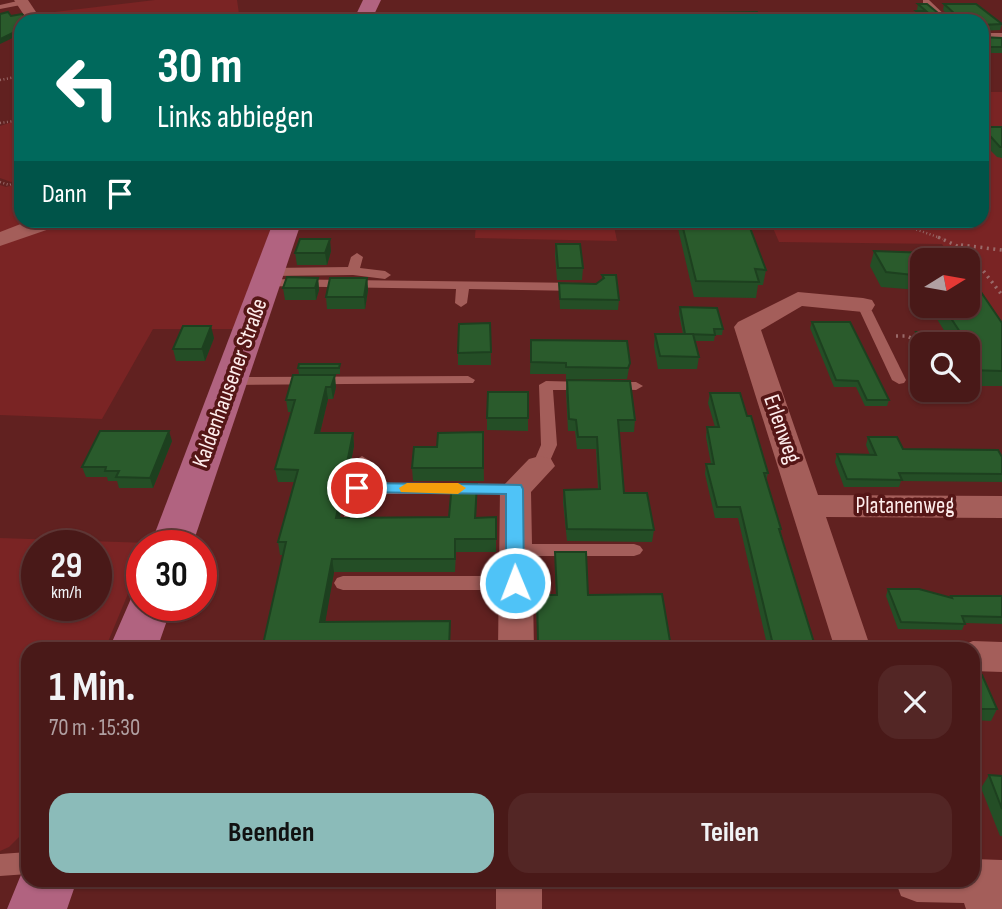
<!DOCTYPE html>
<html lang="de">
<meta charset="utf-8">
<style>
:root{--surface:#491918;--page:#532625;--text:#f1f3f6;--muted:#b1a0a2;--line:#613837;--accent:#8bbbb9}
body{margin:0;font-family:"Sofia Sans Condensed",sans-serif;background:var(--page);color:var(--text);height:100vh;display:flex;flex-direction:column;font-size:26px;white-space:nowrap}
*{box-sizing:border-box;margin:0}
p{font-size:23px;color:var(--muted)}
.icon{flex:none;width:38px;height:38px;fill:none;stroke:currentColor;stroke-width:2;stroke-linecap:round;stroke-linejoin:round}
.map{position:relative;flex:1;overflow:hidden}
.drawer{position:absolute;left:21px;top:642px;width:959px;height:245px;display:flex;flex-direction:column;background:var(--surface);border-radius:21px;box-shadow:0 2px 5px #0004,0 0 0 2px var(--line)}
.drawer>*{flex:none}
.guide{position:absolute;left:14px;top:14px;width:975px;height:214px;border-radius:21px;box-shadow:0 2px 5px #0004,0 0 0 2px var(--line);background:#00695c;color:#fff;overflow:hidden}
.needle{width:46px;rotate:79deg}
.fabs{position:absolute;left:910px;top:248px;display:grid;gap:14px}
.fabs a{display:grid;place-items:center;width:70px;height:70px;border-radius:14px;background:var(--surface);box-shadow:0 2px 5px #0004,0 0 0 2px var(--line);font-size:35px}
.speed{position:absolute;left:21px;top:530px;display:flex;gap:14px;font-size:35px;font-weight:700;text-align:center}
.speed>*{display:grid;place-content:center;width:91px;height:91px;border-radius:50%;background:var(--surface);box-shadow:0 2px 5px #0004,0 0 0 2px var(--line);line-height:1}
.speed small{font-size:18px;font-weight:400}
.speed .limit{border:10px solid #d22;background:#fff;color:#111}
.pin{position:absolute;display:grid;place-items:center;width:60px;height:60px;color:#fff;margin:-30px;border:4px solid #fff;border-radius:50%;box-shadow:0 2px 7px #0007}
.me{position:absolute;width:77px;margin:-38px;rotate:359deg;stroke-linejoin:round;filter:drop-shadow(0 0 5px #0008)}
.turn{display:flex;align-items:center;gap:24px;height:147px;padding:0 28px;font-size:32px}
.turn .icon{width:91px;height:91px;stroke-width:2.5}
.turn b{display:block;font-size:49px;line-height:60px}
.then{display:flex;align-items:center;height:66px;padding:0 28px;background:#0003;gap:14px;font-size:26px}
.round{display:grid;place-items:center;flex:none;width:74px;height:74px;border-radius:21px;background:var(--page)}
.summary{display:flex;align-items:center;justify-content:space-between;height:119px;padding:0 28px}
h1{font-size:42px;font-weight:700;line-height:52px}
.cta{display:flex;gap:14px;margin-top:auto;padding:14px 28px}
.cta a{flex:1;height:80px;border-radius:21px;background:var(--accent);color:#111;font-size:28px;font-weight:700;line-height:80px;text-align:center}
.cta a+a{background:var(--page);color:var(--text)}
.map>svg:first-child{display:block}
.green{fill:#7a2424;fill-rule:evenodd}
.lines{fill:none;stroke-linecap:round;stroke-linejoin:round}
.path-far1{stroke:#996a69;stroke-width:2.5;stroke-dasharray:1 2.5;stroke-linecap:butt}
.path{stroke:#996a69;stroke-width:3.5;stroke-dasharray:2 4.5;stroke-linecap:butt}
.service{fill:#a45e5a;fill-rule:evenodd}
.minor{fill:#a45e5a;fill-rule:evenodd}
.secondary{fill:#b16380;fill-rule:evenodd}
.wall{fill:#244e26}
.shaded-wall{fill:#1d401f}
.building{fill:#2a5b2c;stroke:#1d401f;stroke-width:2}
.route{fill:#4fc3f7;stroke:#337fa1;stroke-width:2}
.slow{fill:#f59e0b}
.labels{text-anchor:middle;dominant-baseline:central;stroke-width:7;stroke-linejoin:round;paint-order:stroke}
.street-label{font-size:23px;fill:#feedec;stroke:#551616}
</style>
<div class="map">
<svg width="1002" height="909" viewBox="0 0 1002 909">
<rect width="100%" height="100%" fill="#612120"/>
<g class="green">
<path d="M155 0H237L240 21H41L38 16V14Z"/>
<path d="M982 92H1002V328L968 280V261H954L942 244 779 242 770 221 982 220Z"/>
<path d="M15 121 21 135V179L11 182 0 178V126Z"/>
<path d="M21 183V220L42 221 0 235V185L6 187Z"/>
<path d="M68 221H274L233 329H153L102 419 0 415V245Z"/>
<path d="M613 221 617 241 475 238 476 221Z"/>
<path d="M0 538 149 543 148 546H142V560L105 649H28V828L9 847 0 851ZM37 546H96V606H37Z"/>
</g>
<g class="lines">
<g class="path-far1">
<path d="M0 80 21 76"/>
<path d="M0 123 21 120"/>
<path d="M0 182 9 185 21 181"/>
<path d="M890 220 943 239"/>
</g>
<g class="path">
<path d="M938 237 968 251 1002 295"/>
<path d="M961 245 1002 250"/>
<path d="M896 336H907L917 341"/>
</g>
<g class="service">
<path d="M22 0H26V4L0 9V5Z"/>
<path d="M923 0H929L951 21H943L923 4Z"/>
<path d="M357 253 363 257 360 268 385 271 391 275 385 279 353 275 270 276 264 272 270 268 348 267 351 257Z"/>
<path d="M266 279 579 283 585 287 579 291 469 289 467 303 461 307 455 303 456 289 262 286 260 283Z"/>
<path d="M863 301 869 305 906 380 904 383 899 384 892 380 857 305Z"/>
<path d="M468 376 475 380 473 383 230 385 223 381 230 377Z"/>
<path d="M546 381 587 382 594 386 587 390H553L557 445 546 470 540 471 532 466 541 445 539 385Z"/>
<path d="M609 382H636L643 386 636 390 604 389 602 386Z"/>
<path d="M362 456 370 461 366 483 515 484 523 489 515 494H364L358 521H346L344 517 354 461Z"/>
<path d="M515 544H634L640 546 643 550 640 554 634 556H515L509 554 506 550 509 546Z"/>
<path d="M343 576H515L521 578 524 583 521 588 515 590H343L337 588 334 583 337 578Z"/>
<path d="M28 852V874L0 876V854Z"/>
</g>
<g class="minor">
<path d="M14 0H28L42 21H28Z"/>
<rect x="982" y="33" width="20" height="8"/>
<path d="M31 220H63L61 225 0 246V232Z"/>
<path d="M798 292 863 298 872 300 875 305 872 310 863 312 802 306 761 330 818 495 1002 496V518L826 517 871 649H835L734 327 738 322Z"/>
<path d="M540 456 551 459 555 466 531 492 534 649H498L500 489 529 459Z"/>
<path d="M973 641 1002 642V672L973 671V649H958L960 646Z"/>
<path d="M973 859 1002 860V909H966L964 903 917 902 901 896 895 880H973Z"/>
<rect x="496" y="880" width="46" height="29"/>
</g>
<g class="secondary">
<path d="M363 0H381L371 21H353Z"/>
<path d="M274 220H302L192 546H150Z"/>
<path d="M142 591V606H172L157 649H109L133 594Z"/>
<path d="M27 860 28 880H77L67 909H7Z"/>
</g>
</g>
<g class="wall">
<path d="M918 4 943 17 951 18 943 10 944 4 1002 24 1000 30 982 31V37L1002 38V53H982V21H531V17L833 19 834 15 916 14V11H918L917 10Z"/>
<path d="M982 127H1002V158L997 157 982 142Z"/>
<path d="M676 220H747L766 270 763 285H758L756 298 694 297Z"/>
<path d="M556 244 583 268 582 280H557L555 255Z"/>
<path d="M331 251 327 265H297L295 253Z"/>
<path d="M874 251 922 261V295L919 290 881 287 870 266Z"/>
<path d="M602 275 619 300 618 310 560 309 559 283 596 284 602 279Z"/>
<path d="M318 278 319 290 316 300H285L283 288Z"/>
<path d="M367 278 368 290 365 309H327L326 297Z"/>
<path d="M929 306H968L1002 323V386H968V345H922V368L911 347 916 332H945Z"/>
<path d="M680 307 723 329 722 335H715L714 341H695L699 357 697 369H658L654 346 655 334H683L679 314Z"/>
<path d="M812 322 889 400 887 406H865L856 387H834L810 328Z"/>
<path d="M490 323 491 365H458V353Z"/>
<path d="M214 338 205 361H176L173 349Z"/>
<path d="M531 340 630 363 627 379H566V374H530Z"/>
<path d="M340 364V374H299L298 368Z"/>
<path d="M293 375 336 387 333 399H328L320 433H353L354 446 340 518 449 517 477 484 476 518 496 517V552H456L455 572H334L325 622 451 634 262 649 283 555H280L278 542 294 482H278L275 469 292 412H288L286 400Z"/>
<path d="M567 380 635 420 634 432H619L624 493 654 530 652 542 567 541 563 502 564 490 598 489 596 449H577L575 431H568L566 392Z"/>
<path d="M528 392V431L487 430V418Z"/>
<path d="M710 393 747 416 768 473 766 481 781 529 780 533 816 649H768L738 518H715L705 474 706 464H711L706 437 707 427H715L708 403Z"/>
<path d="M483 432 484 481H413L412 468 437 447Z"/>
<path d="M868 437 903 449 1002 457V482L901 481 899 487H844L835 462 837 454 870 455 866 445Z"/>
<path d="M172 441 153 488H119L117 481H108L107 477H86L82 467Z"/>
<path d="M555 552 588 595 670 641 669 648 538 649 536 602 556 595Z"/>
<path d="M888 589 951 597V596H1002V624L965 623 962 630 898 629 886 596Z"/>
<path d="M973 675 997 709 991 721 973 720Z"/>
<path d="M989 775 1002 776V836H1000L981 788Z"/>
</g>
<g class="shaded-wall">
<path d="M21 29V34L0 44V39Z"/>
<path d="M330 239 331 251 327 265 325 253Z"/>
<path d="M318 278 319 290 316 300 315 288Z"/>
<path d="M367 278 368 290 365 309 364 297Z"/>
<path d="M211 326 214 338 205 361 202 349Z"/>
<path d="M335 375 336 387 333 399 331 387Z"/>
<path d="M326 387 328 399 317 445 315 433Z"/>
<path d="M169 431 172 441 153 488 150 478Z"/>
<path d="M353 433 354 446 337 531 336 518Z"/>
<path d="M332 559 334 572 323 635 320 622Z"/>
</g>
<g class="building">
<path d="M918 4H927L943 17 953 18 954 13 944 4H976L1002 24 982 25V37L1002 38V47H982V21H532L531 17 757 12 761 18 836 19 834 15 920 14 916 11H926Z"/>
<path d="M8 12 11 16 22 14 27 19H39L36 21H21V29L0 39V14Z"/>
<path d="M374 14H509L508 21H371Z"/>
<path d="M294 16 298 21H272L271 18Z"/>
<path d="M982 127H1002V147H1000Z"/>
<path d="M681 220H747L766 270 755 269 759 282 696 281Z"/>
<path d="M300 239H330L325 253H295Z"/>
<path d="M556 244H580L583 268H558Z"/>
<path d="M874 251 955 254 959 261H922V276L886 272Z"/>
<path d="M968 273 1002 323V371L968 370V345H923L916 332H960L943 306H968Z"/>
<path d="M602 275H616L619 300 560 299 559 283 596 284 604 278Z"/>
<path d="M287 277 318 278 315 288H283Z"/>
<path d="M330 278H367L364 297H326Z"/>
<path d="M680 307 717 308 723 329H714L715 335 685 334Z"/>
<path d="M812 322H850L889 400H867L858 381 836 380Z"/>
<path d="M490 323 491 352 458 353 459 324Z"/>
<path d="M183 326H211L202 349H173Z"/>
<path d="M655 334H693L699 357 660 356Z"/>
<path d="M531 340 627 341 630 363 628 368 566 367V363L531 362Z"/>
<path d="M299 364H340L339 368H298Z"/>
<path d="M293 375H335L331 387H326L315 433H353L336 518 449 517 452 484H477L475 518 496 517V539H455V559H332L320 622 450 621 449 649H262L286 542H278L298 470 275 469 295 400H286Z"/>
<path d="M567 380 630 381 635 420H618L624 493H647L654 530 567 529 564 490 600 489 597 437H578L576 420 569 419Z"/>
<path d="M488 392H528V418H487Z"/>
<path d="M710 393H740L747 416H751L768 473H764L781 529H779L816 649H774L740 507H717L706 464H714L707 427H719Z"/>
<path d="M100 431H169L150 478 116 477 119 471H105L106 467H82Z"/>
<path d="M483 432V468H412L414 447H437L438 433Z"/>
<path d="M868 437H897L903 449 998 450 1002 457V474L899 473 902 480 847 479 837 454 876 455Z"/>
<path d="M555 552H586L588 595 662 594 670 641 538 642 537 595H557Z"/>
<path d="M888 589H919L952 598 951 596H1002V617L962 616 965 624 901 622Z"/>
<path d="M973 675H982L997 709H973Z"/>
<path d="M989 775 1002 776V809Z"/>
</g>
<path class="route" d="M357 483 521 485 523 489 524 583 522 588H509L506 583V494L351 492 349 488 351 484Z"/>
<path class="slow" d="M407 483H458L466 488 458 494 401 492 399 488Z"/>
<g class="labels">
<g class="street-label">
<text transform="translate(230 383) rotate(-70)">Kaldenhausener Straße</text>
<text transform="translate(782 429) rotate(71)">Erlenweg</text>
<text x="905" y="506">Platanenweg</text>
</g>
</g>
</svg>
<div class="fabs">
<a><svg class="needle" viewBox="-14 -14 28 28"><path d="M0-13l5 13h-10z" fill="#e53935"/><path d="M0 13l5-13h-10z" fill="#b1a0a2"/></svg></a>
<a><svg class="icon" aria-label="search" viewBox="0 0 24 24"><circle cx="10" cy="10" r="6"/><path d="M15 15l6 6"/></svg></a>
</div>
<div class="speed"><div>29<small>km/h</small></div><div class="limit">30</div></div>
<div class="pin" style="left:357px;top:488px;background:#d93025"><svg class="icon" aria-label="arrive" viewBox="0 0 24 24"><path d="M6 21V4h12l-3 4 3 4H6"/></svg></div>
<svg class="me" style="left:515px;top:583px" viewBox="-20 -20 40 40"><circle r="17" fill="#4fc3f7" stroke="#fff" stroke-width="3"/><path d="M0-11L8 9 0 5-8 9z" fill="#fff"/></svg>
<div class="guide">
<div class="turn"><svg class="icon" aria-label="left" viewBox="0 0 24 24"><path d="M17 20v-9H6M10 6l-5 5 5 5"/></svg><div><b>30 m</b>Links abbiegen</div></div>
<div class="then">Dann<svg class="icon" aria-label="arrive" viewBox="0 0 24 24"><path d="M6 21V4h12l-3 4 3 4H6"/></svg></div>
</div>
<section class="drawer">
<div class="summary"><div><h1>1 Min.</h1><p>70 m · 15:30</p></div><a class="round"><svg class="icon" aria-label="close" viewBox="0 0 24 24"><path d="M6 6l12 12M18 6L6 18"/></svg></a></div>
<div class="cta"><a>Beenden</a><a>Teilen</a></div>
</section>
</div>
